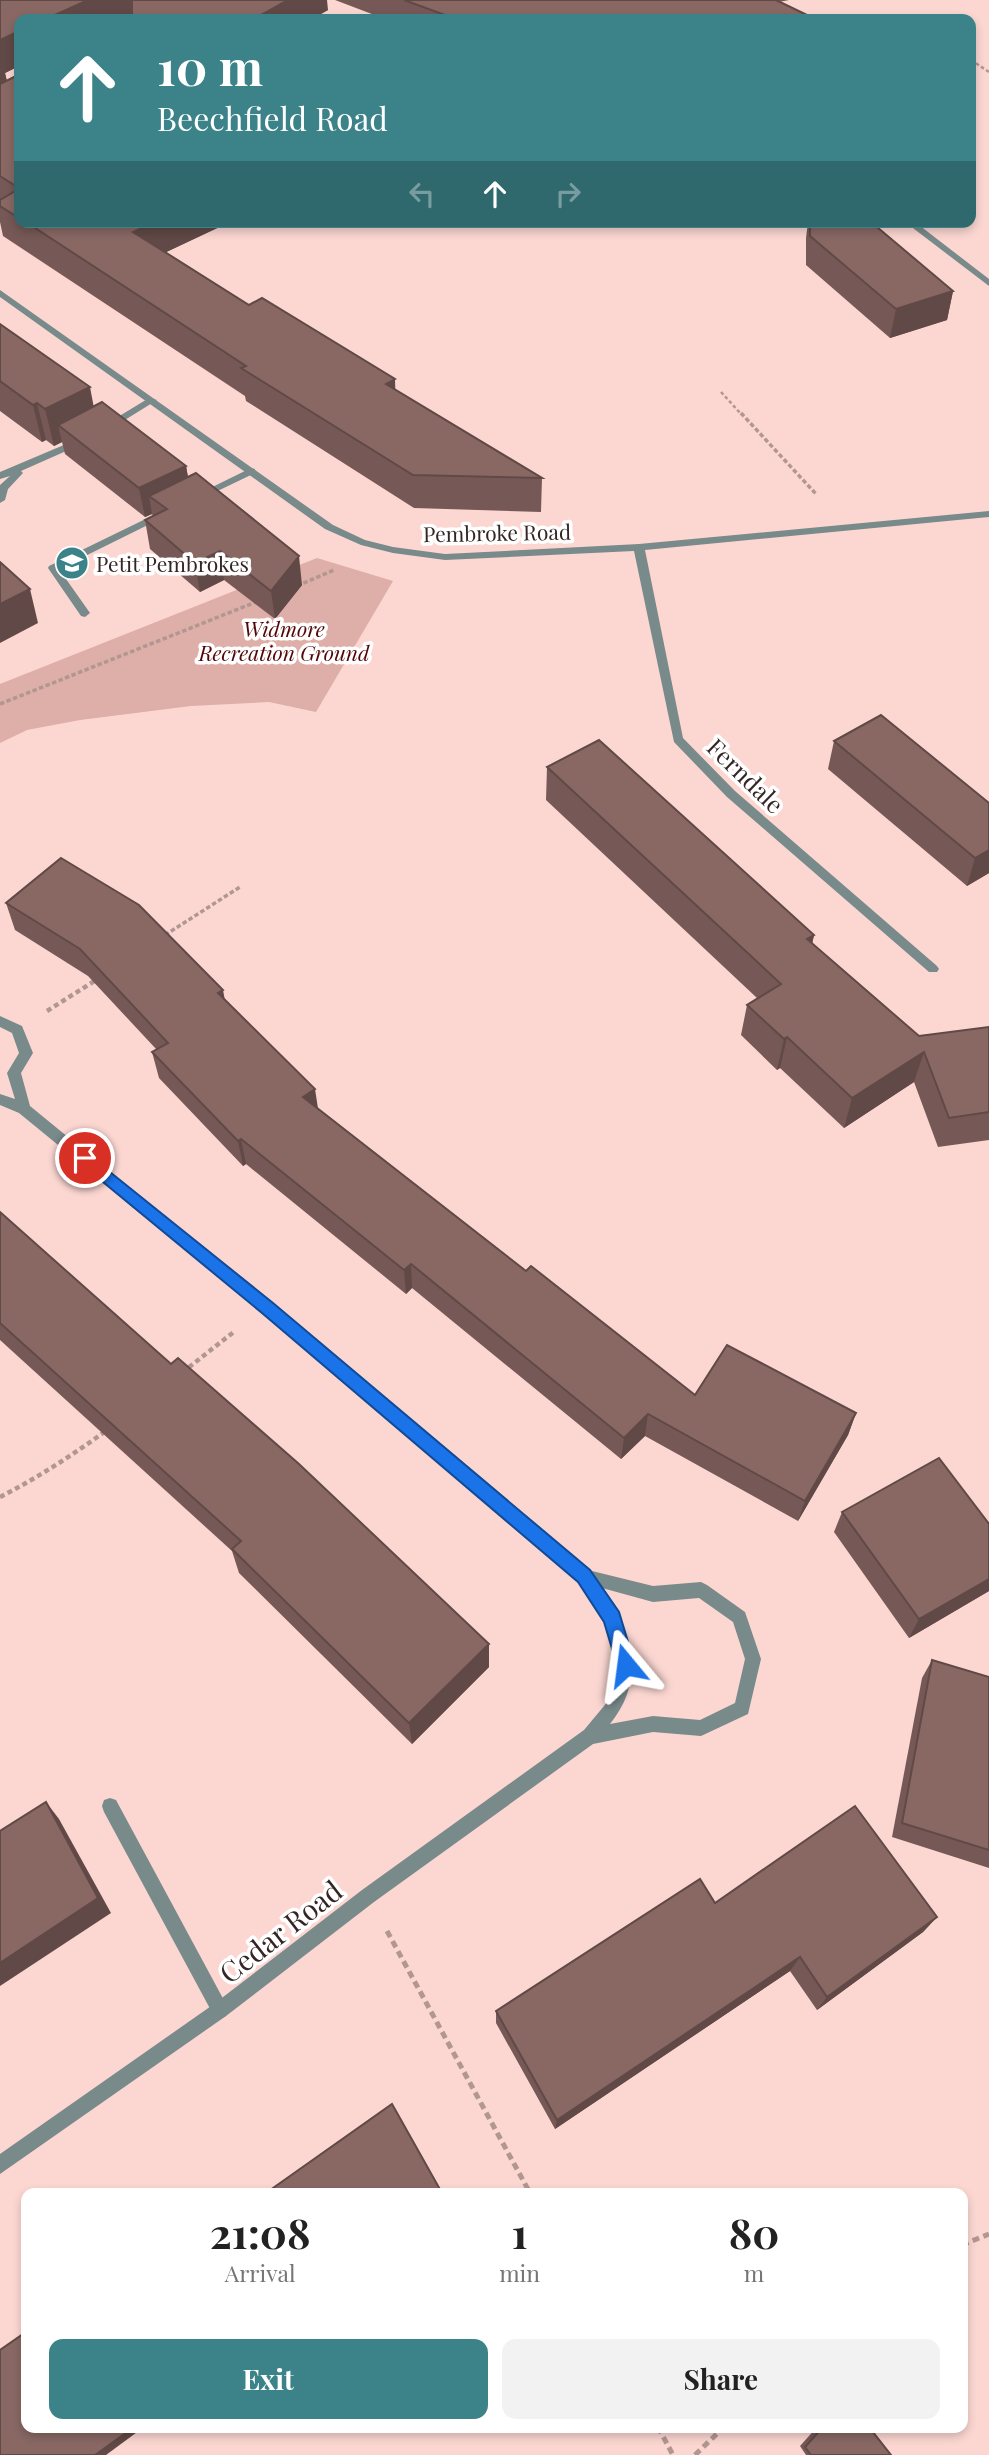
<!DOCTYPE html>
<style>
:root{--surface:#fff;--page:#f2f2f2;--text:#222;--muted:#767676;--accent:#3b8389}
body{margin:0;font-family:"Playfair Display",serif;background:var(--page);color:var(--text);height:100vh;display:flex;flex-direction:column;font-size:26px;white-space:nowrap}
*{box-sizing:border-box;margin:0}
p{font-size:23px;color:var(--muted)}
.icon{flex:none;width:38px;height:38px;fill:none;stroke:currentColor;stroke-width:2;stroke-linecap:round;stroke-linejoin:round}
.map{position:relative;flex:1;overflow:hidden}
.side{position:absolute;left:21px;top:2188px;width:947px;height:245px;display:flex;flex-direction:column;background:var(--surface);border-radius:14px;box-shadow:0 4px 10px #0003}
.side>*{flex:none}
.guide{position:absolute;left:14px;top:14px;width:962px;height:214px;border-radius:14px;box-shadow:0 4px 10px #0003;background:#3b8389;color:#fff;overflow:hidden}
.pin{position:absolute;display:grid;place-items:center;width:60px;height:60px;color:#fff;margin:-30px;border:4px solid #fff;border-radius:50%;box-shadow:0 2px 7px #0007}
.me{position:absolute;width:77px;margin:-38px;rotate:344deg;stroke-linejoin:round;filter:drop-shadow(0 0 5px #0008)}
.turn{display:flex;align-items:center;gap:24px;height:147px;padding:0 28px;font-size:32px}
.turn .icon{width:91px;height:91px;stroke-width:2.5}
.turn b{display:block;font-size:49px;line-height:60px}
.lanes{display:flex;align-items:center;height:66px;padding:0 28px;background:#0003;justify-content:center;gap:35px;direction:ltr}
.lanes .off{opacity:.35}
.eta{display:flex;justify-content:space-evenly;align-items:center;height:119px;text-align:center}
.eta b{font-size:42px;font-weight:700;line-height:49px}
.action{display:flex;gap:14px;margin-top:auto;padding:14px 28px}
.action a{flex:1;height:80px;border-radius:14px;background:var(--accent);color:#fff;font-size:28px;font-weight:700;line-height:80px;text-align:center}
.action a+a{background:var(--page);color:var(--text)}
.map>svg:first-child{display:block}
.green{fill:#deaea8}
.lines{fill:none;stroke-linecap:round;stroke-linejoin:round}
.path-far3{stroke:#b29692;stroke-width:2.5;stroke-dasharray:3.5 2.5;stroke-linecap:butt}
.path-far2{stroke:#b29692;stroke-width:3.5;stroke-dasharray:4.5 2.5;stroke-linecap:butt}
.path-far1{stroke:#b29692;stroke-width:4.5;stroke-dasharray:5 3.5;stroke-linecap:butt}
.path{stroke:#b29692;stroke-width:5;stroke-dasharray:7 4.5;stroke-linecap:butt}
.service{fill:#798a8b;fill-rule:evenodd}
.minor{fill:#798a8b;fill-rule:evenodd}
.tertiary{fill:#798a8b;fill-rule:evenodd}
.wall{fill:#765956}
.shaded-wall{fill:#604946}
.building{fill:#896864;stroke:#604946;stroke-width:2}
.route{fill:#1a73e8;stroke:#114b97;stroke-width:2}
.labels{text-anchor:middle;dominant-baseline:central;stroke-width:7;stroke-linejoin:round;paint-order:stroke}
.far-street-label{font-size:21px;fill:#332624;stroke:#fff}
.far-poi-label{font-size:21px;fill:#332624;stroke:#fff;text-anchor:start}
.far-park-label{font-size:21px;font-style:italic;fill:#530507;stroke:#fff}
.street-label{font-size:24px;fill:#332624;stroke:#fff}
.near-street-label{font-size:28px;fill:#332624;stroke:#fff}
</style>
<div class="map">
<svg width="989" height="2455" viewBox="0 0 989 2455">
<rect width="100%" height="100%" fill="#fcd7d2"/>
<path class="green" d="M317 558 393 581 316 712 269 702 191 706 80 720 27 730 0 743V684Z"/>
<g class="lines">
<g class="path-far3">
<path d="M971 60 989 72"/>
<path d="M721 392 742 415"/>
</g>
<g class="path-far2">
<path d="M741 413 816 494"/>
<path d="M297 586 334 570"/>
<path d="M0 704 256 602"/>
<path d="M165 935 240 887"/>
</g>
<g class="path-far1">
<path d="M47 1011 96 980"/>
<path d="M0 1497C86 1453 159 1390 235 1331"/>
</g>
<g class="path">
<path d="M387 1931 530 2193"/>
<path d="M962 2245 989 2234"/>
<path d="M658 2427 673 2455"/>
<path d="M695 2455 724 2427"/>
</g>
<g class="service">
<path d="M149 398 157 400 112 428 103 426Z"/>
<path d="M78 439 83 442 82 444 21 471 23 473 8 489 5 500 0 503V485L10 476 0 479V472Z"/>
<path d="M251 468 255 469V473L203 498H195L194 496Z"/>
<path d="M162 511 167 514 166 516 59 569 90 613 85 617 81 616 48 568 49 566Z"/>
<path d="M110 1798 116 1800 226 2004 229 2010 226 2016 220 2019 214 2016 104 1812 102 1806 104 1800Z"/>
</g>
<g class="minor">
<path d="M0 290 333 525 365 540 393 547 445 554 639 544 989 511V517L645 550 683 738 735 791 937 966 939 969 937 972H929L727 797 674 742 634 551 445 560 393 553 361 545 325 529 0 297Z"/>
<path d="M0 1016 22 1026 33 1053 21 1073 30 1106 272 1304 588 1570 653 1586 701 1582 707 1585 745 1612 761 1659 748 1714 701 1736 653 1732 593 1744 374 1902 226 2016 0 2174V2154L214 2004 362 1890 584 1730 609 1700 618 1665 606 1621 578 1581 262 1312 19 1113 0 1105V1094L15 1099 7 1073 19 1053 12 1033 0 1027ZM602 1588 653 1602 699 1598 733 1622 745 1659 735 1703 700 1720 653 1716 610 1724C647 1678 632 1632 602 1588Z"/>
</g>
<path class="tertiary" d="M905 222H915L989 279V286Z"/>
</g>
<g class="wall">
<path d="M0 0 328 10 312 19H132V15L122 19H19V66L5 73 7 81 19 80V222H230L166 252 249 305 395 389 542 478 541 512 414 508 246 401 245 396 3 236 0 222Z"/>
<path d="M335 0H789L779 2 814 19H385Z"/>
<path d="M808 222H871L953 291 947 320 890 338 806 265V238Z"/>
<path d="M0 324 94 407 186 466 188 477 302 585 275 619 224 580 200 592 150 549 145 520 153 516 152 514 145 517 65 454 62 442 54 446 46 440 42 442 0 411Z"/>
<path d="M834 741 989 803V873L967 886 828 769Z"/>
<path d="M547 767 814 935 812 944 919 1036 989 1027V1140L938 1147 914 1082 844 1128 780 1068 777 1070 741 1035 747 1005 757 998 546 800Z"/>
<path d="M6 903 224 1000 318 1109 526 1271 695 1395 856 1413 848 1435 798 1521 645 1436 621 1459 412 1288 406 1294 246 1164 243 1166 159 1078 152 1052 157 1050 88 976 15 930Z"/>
<path d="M0 1212 489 1667 412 1744 239 1573 232 1551 0 1340Z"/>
<path d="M842 1512 989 1524V1591L909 1638 834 1532Z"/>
<path d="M932 1660 989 1677V1868L892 1837 922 1678Z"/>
<path d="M715 1903 937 1917 923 1932 817 2010 790 1971 555 2129 496 2023V2011Z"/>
<path d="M817 2427H869L891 2455H806L800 2446Z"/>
</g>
<g class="shaded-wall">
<path d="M88 0H134L136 13 122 19H46Z"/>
<path d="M288 0H327L328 10 312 19H254Z"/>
<path d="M19 31V66L5 73 12 104 0 109V40Z"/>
<path d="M154 222H230L139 265 133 232Z"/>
<path d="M953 291 947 320 890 338 896 309Z"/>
<path d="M395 379 396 412 386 384Z"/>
<path d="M90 387 97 424 58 425 62 442 54 446 45 409Z"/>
<path d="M37 403 46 440 42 442 33 405Z"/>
<path d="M186 466 191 495 149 496 152 514 145 517 139 488Z"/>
<path d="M220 551 224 580 200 592 195 563Z"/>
<path d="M299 556 302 585 275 619 271 591Z"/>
<path d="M30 589 38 623 0 643V604Z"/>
<path d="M989 850V873L967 886 975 858Z"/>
<path d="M814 935 807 966V939Z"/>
<path d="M223 990 228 1017 218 993Z"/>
<path d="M787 1037 780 1068 777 1070 784 1039Z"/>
<path d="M924 1052 914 1082 844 1128 852 1098Z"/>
<path d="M315 1089 319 1115 303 1097Z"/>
<path d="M241 1139 246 1164 243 1166 238 1141Z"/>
<path d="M411 1264 412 1288 406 1294 404 1270Z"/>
<path d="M856 1413 848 1435 798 1521 805 1501Z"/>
<path d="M648 1414 645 1436 621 1459 624 1438Z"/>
<path d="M989 1579V1591L909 1638 919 1619Z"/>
<path d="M489 1644V1667L412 1744 409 1723Z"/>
<path d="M46 1802 59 1819 111 1913 0 1986V1963Z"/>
<path d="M937 1917 923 1932 817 2010 827 1997Z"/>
<path d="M800 1957 790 1971 555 2129 557 2120Z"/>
<path d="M134 2427H144L106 2455H95Z"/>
</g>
<g class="building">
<path d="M0 0H88L46 19H19V31L0 40Z"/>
<path d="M132 0H288L254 19H132Z"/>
<path d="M404 0H776L809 16 814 19H456Z"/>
<path d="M14 77 19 80V188L0 176V84Z"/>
<path d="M19 189V218L0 206V200Z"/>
<path d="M26 222H154L133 232 249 305 262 298 395 379 386 384 542 478 413 475 241 368 246 366Z"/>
<path d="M810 222H871L953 291 896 309 810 236Z"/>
<path d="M0 324 90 387 45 409 37 403 33 405 0 381Z"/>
<path d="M102 402 186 466 139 488 58 425Z"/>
<path d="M196 473 299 556 271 591 220 551 195 563 145 520 167 509 149 496Z"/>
<path d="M0 562 30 589 0 604Z"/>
<path d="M881 715 989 803V850L975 858 834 741Z"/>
<path d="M599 740 814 935 807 939 919 1036 989 1027V1112L949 1118 924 1052 852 1098 787 1037 784 1039 747 1005 781 984 547 767Z"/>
<path d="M61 858 139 905 223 990 218 993 315 1089 303 1097 526 1271 531 1266 695 1395 727 1345 856 1413 805 1501 648 1414 624 1438 411 1264 404 1270 241 1139 238 1141 152 1052 168 1043 80 949 6 903Z"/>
<path d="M0 1212 171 1364 178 1358 299 1464 489 1644 409 1723 232 1549 241 1541 0 1323Z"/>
<path d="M939 1458 989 1524V1579L919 1619 842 1512Z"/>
<path d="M932 1660 989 1677V1850L902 1823Z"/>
<path d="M46 1802 98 1898 0 1963V1831Z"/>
<path d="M855 1806 937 1917 827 1997 800 1957 557 2120 496 2011 700 1879 715 1903Z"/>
<path d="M392 2104 442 2193H266Z"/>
<path d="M26 2332V2427H134L95 2455H0V2350Z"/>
<path d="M823 2427H869L891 2455H811L805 2447Z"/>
</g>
<path class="route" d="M85 1152 273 1303 590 1570 619 1612 635 1665 632 1672 626 1674 619 1672 604 1622 578 1582 262 1313 80 1163 77 1158 80 1154Z"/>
<defs>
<symbol id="school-disc" viewBox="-11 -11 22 22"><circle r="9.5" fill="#3b8389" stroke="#fff"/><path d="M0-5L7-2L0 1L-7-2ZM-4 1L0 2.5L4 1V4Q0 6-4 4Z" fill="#fff"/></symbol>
</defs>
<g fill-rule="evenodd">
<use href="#school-disc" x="53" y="544" width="38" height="38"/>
</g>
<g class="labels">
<g class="far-street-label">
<text transform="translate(497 532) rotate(-1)">Pembroke Road</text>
</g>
<g class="far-poi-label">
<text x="96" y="563">Petit Pembrokes</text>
</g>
<g class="far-park-label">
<text x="284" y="628">Widmore<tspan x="284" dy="24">Recreation Ground</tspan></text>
</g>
<g class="street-label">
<text transform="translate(746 775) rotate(44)">Ferndale</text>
</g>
<g class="near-street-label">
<text transform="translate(280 1931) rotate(-38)">Cedar Road</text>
</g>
</g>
</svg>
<div class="pin" style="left:85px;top:1158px;background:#d93025"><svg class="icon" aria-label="arrive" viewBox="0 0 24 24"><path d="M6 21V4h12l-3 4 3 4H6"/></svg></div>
<svg class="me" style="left:626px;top:1665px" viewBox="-20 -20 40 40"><path d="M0-17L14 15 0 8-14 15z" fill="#1a73e8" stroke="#fff" stroke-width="4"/></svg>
<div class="guide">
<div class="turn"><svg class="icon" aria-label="ahead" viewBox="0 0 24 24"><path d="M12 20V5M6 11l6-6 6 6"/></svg><div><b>10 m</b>Beechfield Road</div></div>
<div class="lanes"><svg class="icon off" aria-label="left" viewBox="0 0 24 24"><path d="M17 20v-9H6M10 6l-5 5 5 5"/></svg><svg class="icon" aria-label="ahead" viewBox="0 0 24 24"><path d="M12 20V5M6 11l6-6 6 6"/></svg><svg class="icon off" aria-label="right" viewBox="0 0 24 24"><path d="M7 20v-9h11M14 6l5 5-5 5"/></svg></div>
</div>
<section class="side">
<div class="eta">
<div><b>21:08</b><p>Arrival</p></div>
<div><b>1</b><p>min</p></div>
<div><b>80</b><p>m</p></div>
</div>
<div class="action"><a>Exit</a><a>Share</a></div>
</section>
</div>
